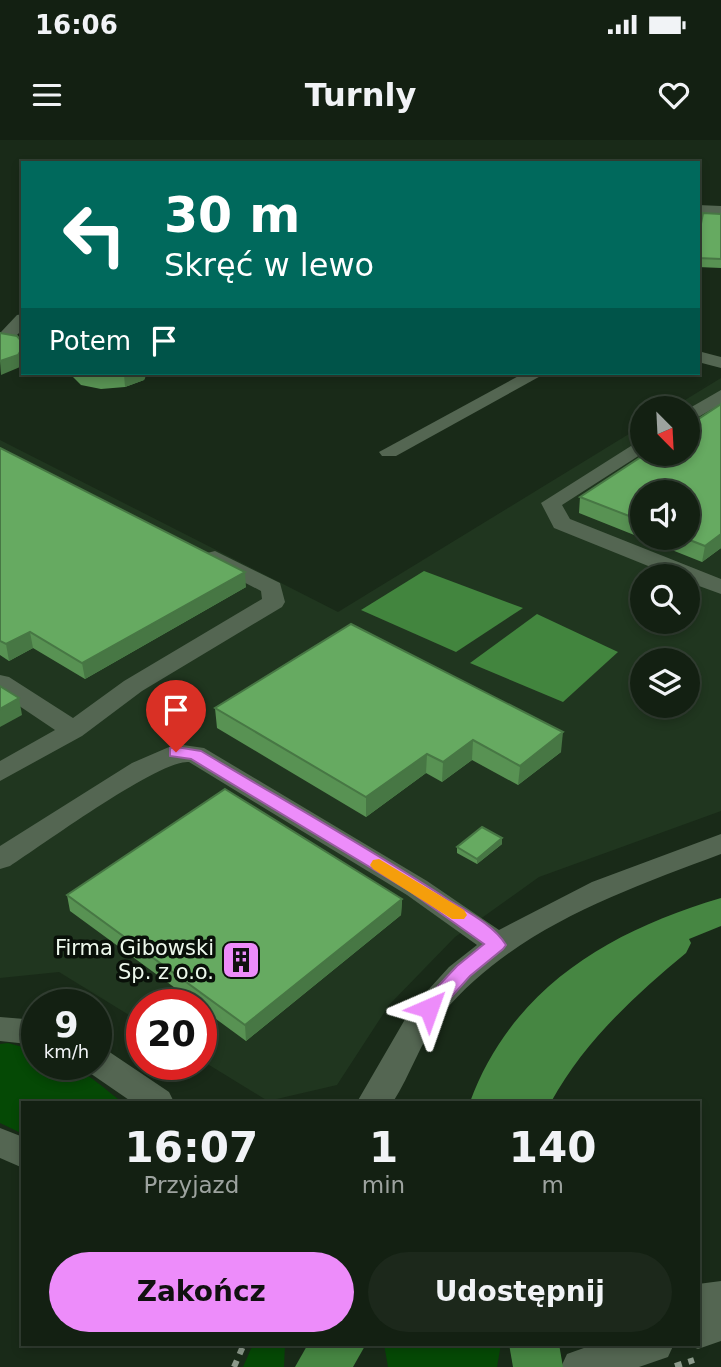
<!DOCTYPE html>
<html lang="pl">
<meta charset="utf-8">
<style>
:root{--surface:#132012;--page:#1c281b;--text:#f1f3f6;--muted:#9da39f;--line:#323e32;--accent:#ed8cfa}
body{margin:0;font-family:"DejaVu Sans",sans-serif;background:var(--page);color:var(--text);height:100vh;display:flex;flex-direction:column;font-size:26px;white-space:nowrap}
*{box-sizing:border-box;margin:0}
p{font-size:23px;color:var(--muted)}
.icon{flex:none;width:38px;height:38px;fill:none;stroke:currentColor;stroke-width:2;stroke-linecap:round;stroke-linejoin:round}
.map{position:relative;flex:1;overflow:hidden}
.panel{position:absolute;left:21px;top:961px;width:679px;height:245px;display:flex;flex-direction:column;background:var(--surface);border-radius:0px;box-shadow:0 4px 10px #0003,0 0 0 2px var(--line)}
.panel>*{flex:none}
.hud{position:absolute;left:21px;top:21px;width:679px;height:214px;border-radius:0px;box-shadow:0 4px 10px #0003,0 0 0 2px var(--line);background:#00695c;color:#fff;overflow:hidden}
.needle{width:46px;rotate:156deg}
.tools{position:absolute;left:630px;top:256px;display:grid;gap:14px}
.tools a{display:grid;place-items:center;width:70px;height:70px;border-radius:50%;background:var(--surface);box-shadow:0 4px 10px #0003,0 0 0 2px var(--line);font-size:35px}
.speed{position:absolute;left:21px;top:849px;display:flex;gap:14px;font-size:35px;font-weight:700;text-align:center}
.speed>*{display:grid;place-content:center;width:91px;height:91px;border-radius:50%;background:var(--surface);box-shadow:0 4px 10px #0003,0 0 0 2px var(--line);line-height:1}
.speed small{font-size:18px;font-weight:400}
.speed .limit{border:10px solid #d22;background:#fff;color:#111}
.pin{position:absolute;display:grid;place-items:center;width:60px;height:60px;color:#fff;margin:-72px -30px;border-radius:50% 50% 50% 0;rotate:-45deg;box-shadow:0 0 7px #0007}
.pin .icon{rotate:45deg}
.me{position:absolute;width:77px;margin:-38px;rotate:43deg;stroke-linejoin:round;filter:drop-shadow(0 0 5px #0008)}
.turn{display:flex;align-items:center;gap:24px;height:147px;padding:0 28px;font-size:32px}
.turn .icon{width:91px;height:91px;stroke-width:2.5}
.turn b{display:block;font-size:49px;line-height:60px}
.then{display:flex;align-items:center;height:66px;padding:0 28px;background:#0003;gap:14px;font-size:26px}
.eta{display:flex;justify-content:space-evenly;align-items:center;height:119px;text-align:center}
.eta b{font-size:42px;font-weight:700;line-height:49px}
.primary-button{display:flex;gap:14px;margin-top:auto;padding:14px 28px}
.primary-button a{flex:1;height:80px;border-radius:42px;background:var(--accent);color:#111;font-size:28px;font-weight:700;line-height:80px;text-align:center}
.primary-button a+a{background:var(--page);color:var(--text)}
.status{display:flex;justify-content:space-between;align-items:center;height:49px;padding:0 35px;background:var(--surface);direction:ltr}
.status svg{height:19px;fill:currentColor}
header{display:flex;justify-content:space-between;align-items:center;height:91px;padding:0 28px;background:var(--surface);font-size:32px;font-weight:700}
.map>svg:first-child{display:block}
.built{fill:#20361f;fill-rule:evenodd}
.green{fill:#054905}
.water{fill:#42853e}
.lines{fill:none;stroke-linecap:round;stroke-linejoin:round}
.path{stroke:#8c9a8b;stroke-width:6;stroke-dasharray:7 7;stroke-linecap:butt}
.minor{fill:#546652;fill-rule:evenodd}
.major{fill:#468642;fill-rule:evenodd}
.wall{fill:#589253;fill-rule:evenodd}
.shaded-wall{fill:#477744}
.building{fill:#66aa61;stroke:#477744;stroke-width:2}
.route{fill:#ed8cfa;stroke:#9a5ba2;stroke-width:2}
.slow{fill:#f59e0b}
.labels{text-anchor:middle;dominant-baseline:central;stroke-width:7;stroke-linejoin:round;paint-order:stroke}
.poi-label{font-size:21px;fill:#edf8ec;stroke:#091009;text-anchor:end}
</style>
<div class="status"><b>16:06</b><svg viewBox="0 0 49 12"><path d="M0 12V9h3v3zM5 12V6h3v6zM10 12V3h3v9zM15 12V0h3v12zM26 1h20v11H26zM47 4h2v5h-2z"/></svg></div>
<header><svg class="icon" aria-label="menu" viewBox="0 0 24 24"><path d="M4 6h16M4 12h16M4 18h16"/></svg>Turnly<svg class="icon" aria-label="heart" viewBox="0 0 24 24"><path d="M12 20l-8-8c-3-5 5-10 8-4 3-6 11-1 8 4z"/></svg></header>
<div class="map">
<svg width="721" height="1227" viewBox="0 0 721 1227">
<rect width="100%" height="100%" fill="#192a18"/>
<path class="built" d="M721 238V671L539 737 455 797 389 865 337 945 268 961 201 920V864H142V883L59 832 0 838V300L338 472 642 286V313H688V268H672ZM642 352H688V397H642ZM642 436H688V481H642ZM642 520H688V565H642Z"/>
<g class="green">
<path d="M8 903 37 911V924C82 924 88 936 122 962H23V994L0 983V904Z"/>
<path d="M253 1204H285L284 1227H243Z"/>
<path d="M384 1204H501L497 1227H388Z"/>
</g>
<g class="water">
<path d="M424 431 523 468 456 512 361 470Z"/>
<path d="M537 474 618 512 563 562 470 523Z"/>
</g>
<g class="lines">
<g class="path">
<path d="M675 1226 694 1220"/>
<path d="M234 1227 244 1204"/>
</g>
<g class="minor">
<path d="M698 65 721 66V74L698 73Z"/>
<path d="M23 174V189L16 196H4L1 192 17 175Z"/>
<path d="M698 211 721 217V228L698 222Z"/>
<path d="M524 233H546L396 316H382L379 312Z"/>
<path d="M721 250V264L688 283V269Z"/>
<path d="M642 299 643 313 562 365 570 379 721 439V454L688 442V436H673L554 388 541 363Z"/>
<path d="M215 411 280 443 285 462 282 467 142 551 82 596 0 641V621L55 590 0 553V535L9 537 73 578 124 541 262 459 261 451 207 423 204 418 207 413Z"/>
<path d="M176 604 204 608 427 741 499 790 592 742 721 694V714C620 752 513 789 442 874 421 900 411 934 393 962H357L411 869 449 827 477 805 407 755 189 622C160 619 41 706 10 726L0 729V706L132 623Z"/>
<path d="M0 877 37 880V905L0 901Z"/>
<path d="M96 907 108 911 169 952 174 962H132L84 929 82 924H96Z"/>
<path d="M0 988 23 997V1028L0 1018Z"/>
<path d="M721 1141V1201L698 1209 685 1204H698V1144Z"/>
<path d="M595 1204H674L668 1217 639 1227H561L567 1214Z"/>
</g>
<g class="major">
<path d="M721 758V786L689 799 691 803 686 813C634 856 584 902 551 962H470C512 848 609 791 721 758Z"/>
<path d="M308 1204H366L353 1227H295Z"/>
<path d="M509 1204H559L563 1227H513Z"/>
</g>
</g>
<g class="wall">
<path d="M721 74V128L698 127V100Z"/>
<path d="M72 233H147L144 240 125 247 101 249 81 245 72 236Z"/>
<path d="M721 264V408L702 422 579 373 580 357 647 313H688V286ZM642 352H688V397H642Z"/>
<path d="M0 308 246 447 85 539 33 508 9 521 0 515Z"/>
<path d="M215 568 561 612 518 645 472 620 442 642 426 633 366 677 217 588Z"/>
<path d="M502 698V704L477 724 457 713V707Z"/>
<path d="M67 755 402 759 401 775 246 901 201 868V864H197L70 771Z"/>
</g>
<g class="shaded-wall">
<path d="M23 207V223L20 227 1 235 0 221Z"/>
<path d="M128 233H147L144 240 125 247 124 234Z"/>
<path d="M721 394V408L702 422 705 406Z"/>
<path d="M245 432 246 447 85 539 82 523Z"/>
<path d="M30 492 33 508 9 521 6 504Z"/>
<path d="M19 558 22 575 0 587V569Z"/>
<path d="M563 592 561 612 518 645 520 626Z"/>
<path d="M473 600 472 620 442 642 443 622Z"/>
<path d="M427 614 426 633 366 677V657Z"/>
<path d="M502 698V704L477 724V719Z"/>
<path d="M402 759 401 775 246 901 245 885Z"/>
</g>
<g class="building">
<path d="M703 73 721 74V119L698 118V100Z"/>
<path d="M0 193 17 196 23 203V207L18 215 0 221Z"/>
<path d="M82 233H128L124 234 100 236Z"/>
<path d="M721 264V394L705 406 682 397H688V352H642V381L580 357 647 313H688V286Z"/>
<path d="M0 308 245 432 82 523 30 492 6 504 0 501Z"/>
<path d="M351 484 563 592 520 626 473 600 443 622 427 614 366 657 215 568Z"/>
<path d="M0 546 19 558 0 569Z"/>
<path d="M225 649 402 759 245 885 67 755Z"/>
<path d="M482 687 502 698 477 719 457 707Z"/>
</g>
<path class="route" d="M176 607 201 611C283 660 367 707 447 759 466 771 494 785 506 805L503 809 470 836 436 874H422L419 868 422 863 457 826 484 804 411 752 191 619 170 616V608Z"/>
<path class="slow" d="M379 719 464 770 467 775 464 779H452L373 729 370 725 373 720Z"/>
<defs>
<symbol id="building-square" viewBox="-11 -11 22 22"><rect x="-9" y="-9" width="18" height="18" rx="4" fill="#ed8cfa" stroke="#091009"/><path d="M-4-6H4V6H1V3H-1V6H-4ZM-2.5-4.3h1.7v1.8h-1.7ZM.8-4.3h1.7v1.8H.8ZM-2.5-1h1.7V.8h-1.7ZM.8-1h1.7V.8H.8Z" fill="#111"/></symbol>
</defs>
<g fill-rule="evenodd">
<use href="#building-square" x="219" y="798" width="44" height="44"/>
</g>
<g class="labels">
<g class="poi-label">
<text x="214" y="808">Firma Gibowski<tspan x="214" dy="24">Sp. z o.o.</tspan></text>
</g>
</g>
</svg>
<div class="tools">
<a><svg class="needle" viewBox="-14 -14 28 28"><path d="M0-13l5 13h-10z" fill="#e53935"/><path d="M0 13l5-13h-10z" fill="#9da39f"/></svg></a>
<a><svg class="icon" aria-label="sound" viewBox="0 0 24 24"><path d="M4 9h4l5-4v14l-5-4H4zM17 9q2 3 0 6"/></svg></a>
<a><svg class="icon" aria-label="search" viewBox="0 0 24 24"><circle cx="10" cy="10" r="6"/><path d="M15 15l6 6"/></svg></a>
<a><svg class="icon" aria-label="layers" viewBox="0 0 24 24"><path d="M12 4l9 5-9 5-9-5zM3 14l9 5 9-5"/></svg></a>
</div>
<div class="speed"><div>9<small>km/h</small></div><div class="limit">20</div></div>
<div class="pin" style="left:176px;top:612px;background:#d93025"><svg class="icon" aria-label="arrive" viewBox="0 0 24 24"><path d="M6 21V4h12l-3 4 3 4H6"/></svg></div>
<svg class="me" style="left:429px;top:868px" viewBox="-20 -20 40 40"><path d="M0-17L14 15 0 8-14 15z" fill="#ed8cfa" stroke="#fff" stroke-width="4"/></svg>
<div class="hud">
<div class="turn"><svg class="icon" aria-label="left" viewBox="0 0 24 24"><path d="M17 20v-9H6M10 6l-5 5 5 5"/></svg><div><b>30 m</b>Skręć w lewo</div></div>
<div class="then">Potem<svg class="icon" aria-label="arrive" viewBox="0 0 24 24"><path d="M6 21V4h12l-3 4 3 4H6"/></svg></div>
</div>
<section class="panel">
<div class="eta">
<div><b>16:07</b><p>Przyjazd</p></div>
<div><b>1</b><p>min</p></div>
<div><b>140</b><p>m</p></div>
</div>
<div class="primary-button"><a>Zakończ</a><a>Udostępnij</a></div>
</section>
</div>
